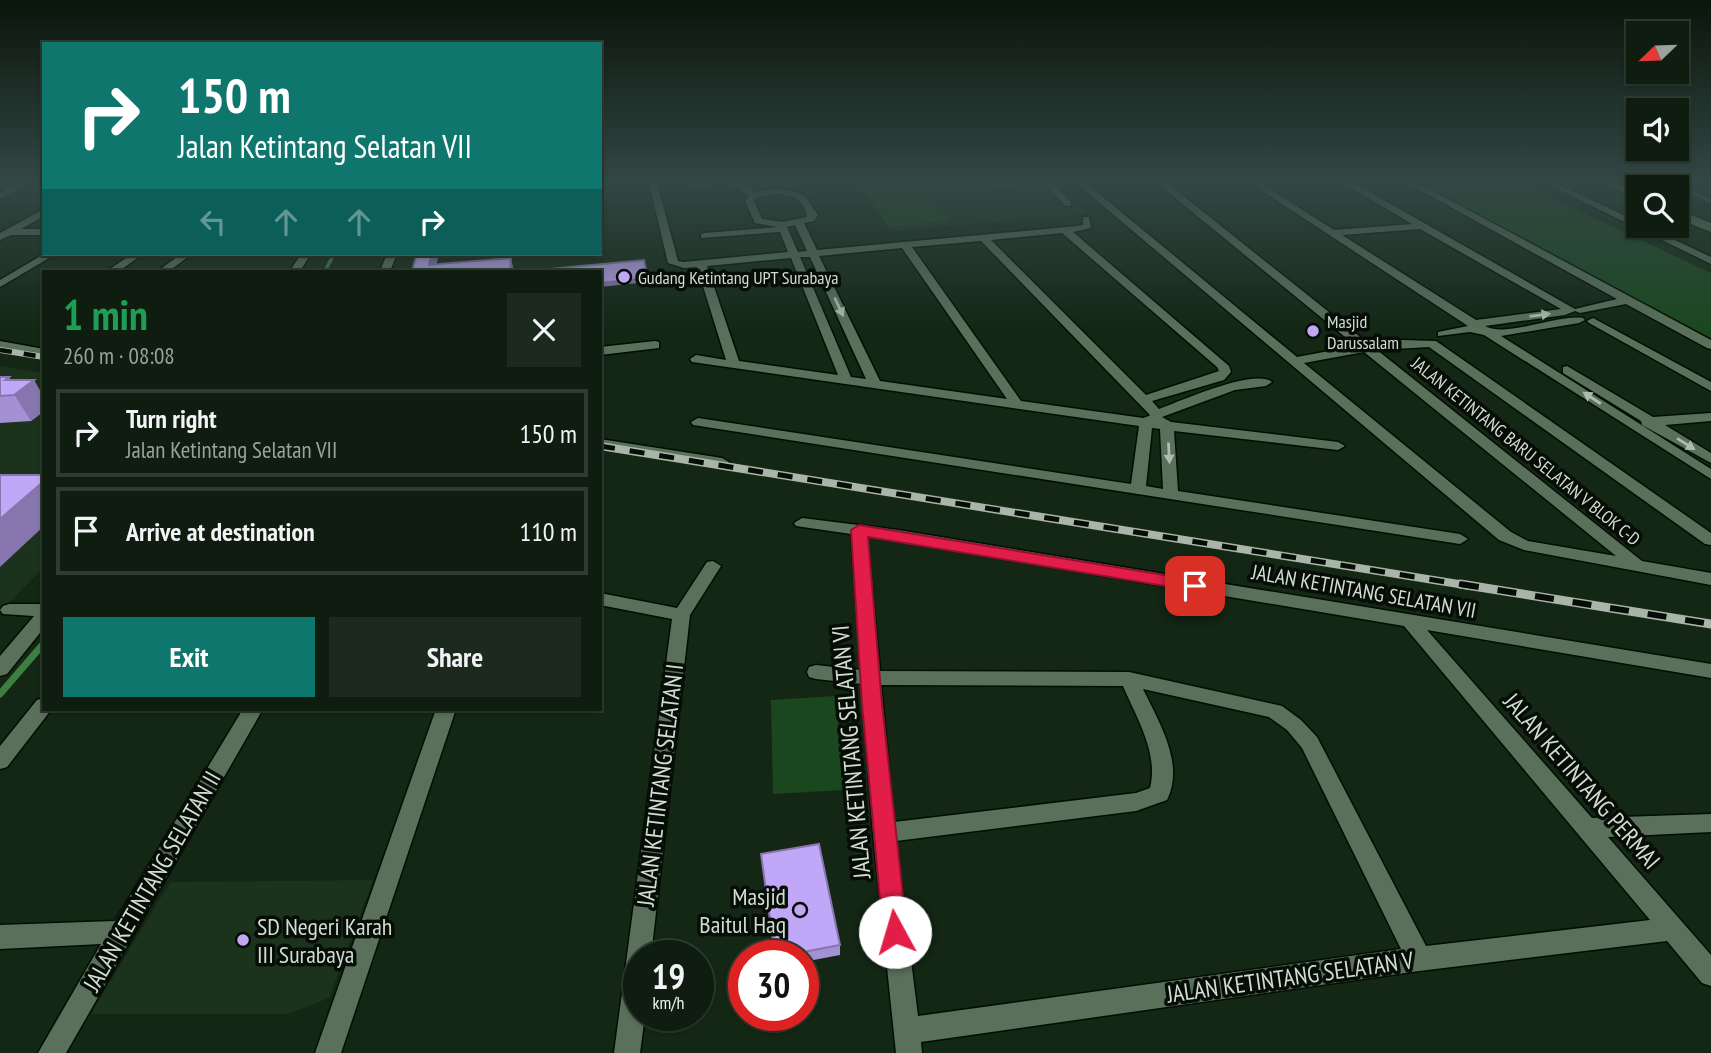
<!DOCTYPE html>
<meta charset="utf-8">
<style>
:root{--surface:#0e1d0f;--page:#1c2a1d;--text:#f1f3f6;--muted:#9ba29e;--line:#2e3b2f;--accent:#0f766e}
body{margin:0;font-family:"PT Sans Narrow",sans-serif;background:var(--page);color:var(--text);height:100vh;display:flex;flex-direction:column;font-size:26px;white-space:nowrap}
*{box-sizing:border-box;margin:0}
p{font-size:23px;color:var(--muted)}
.icon{flex:none;width:38px;height:38px;fill:none;stroke:currentColor;stroke-width:2;stroke-linecap:round;stroke-linejoin:round}
.map{position:relative;flex:1;overflow:hidden}
.sheet{position:absolute;left:42px;top:270px;width:560px;height:441px;display:flex;flex-direction:column;background:var(--surface);border-radius:0px;box-shadow:0 2px 5px #0004,0 0 0 2px var(--line)}
.sheet>*{flex:none}
.guide{position:absolute;left:42px;top:42px;width:560px;height:214px;border-radius:0px;box-shadow:0 2px 5px #0004,0 0 0 2px var(--line);background:#0f766e;color:#fff;overflow:hidden}
.needle{width:46px;rotate:247deg}
.tools{position:absolute;left:1626px;top:21px;display:grid;gap:14px}
.tools a{display:grid;place-items:center;width:63px;height:63px;border-radius:0px;background:var(--surface);box-shadow:0 2px 5px #0004,0 0 0 2px var(--line);font-size:35px}
.speed{position:absolute;left:623px;top:940px;display:flex;gap:14px;font-size:35px;font-weight:700;text-align:center}
.speed>*{display:grid;place-content:center;width:91px;height:91px;border-radius:50%;background:var(--surface);box-shadow:0 2px 5px #0004,0 0 0 2px var(--line);line-height:1}
.speed small{font-size:18px;font-weight:400}
.speed .limit{border:10px solid #d22;background:#fff;color:#111}
.pin{position:absolute;display:grid;place-items:center;width:60px;height:60px;color:#fff;margin:-30px;border-radius:14px;box-shadow:0 4px 10px #0006}
.me{position:absolute;width:77px;margin:-38px;rotate:354deg;stroke-linejoin:round;filter:drop-shadow(0 0 5px #0008)}
.turn{display:flex;align-items:center;gap:24px;height:147px;padding:0 21px;font-size:32px}
.turn .icon{width:91px;height:91px;stroke-width:2.5}
.turn b{display:block;font-size:49px;line-height:60px}
.lanes{display:flex;align-items:center;height:66px;padding:0 21px;background:#0003;justify-content:center;gap:35px;direction:ltr}
.lanes .off{opacity:.35}
.round{display:grid;place-items:center;flex:none;width:74px;height:74px;border-radius:0px;background:var(--page)}
.summary{display:flex;align-items:center;justify-content:space-between;height:119px;padding:0 21px}
h1{font-size:42px;font-weight:800;line-height:52px;color:#1e9e55}
.button{display:flex;gap:14px;margin-top:auto;padding:14px 21px}
.button a{flex:1;height:80px;border-radius:0px;background:var(--accent);color:#fff;font-size:28px;font-weight:800;line-height:80px;text-align:center}
.button a+a{background:var(--page);color:var(--text)}
ul{padding:0;list-style:none}
li{display:flex;align-items:center;gap:21px;height:88px;margin:0 14px 10px;padding:0 7px;border:4px solid var(--line);border-radius:0px}
li div{flex:1}
li b{display:block;font-size:26px}
li em{font-style:normal}
.map>svg:first-child{display:block}
.built{fill:#1b331d}
.green{fill:#1b471f}
.lines{fill:none;stroke-linecap:round;stroke-linejoin:round}
.stream-far1{stroke:#3d7f43;stroke-width:3.5}
.stream{stroke:#3d7f43;stroke-width:7}
.street-casing{stroke:#010f02;stroke-width:3}
.secondary-casing{stroke:#010f02;stroke-width:3}
.street{fill:#5a705b;fill-rule:evenodd}
.secondary{fill:#5d805f;fill-rule:evenodd}
.rail-far2-casing{stroke:#a8b5a8;stroke-width:6}
.rail-far1-casing{stroke:#a8b5a8;stroke-width:8}
.rail-casing{stroke:#a8b5a8;stroke-width:9}
.rail-far2{stroke:#060d06;stroke-width:4.5;stroke-dasharray:12;stroke-linecap:butt}
.rail-far1{stroke:#060d06;stroke-width:5;stroke-dasharray:15;stroke-linecap:butt}
.rail{stroke:#060d06;stroke-width:6;stroke-dasharray:19;stroke-linecap:butt}
.wall{fill:#a690d4}
.shaded-wall{fill:#8775ad}
.building{fill:#c1a7f7;stroke:#8775ad;stroke-width:2}
.oneway{fill:#adbcae}
.route{fill:#e11d48;stroke:#92132f;stroke-width:2}
.poi-dot{fill:#c0a8f3;stroke:#060d06;stroke-width:2.5}
.labels{text-anchor:middle;dominant-baseline:central;stroke-width:7;stroke-linejoin:round;paint-order:stroke}
.far-poi-label{font-size:18px;fill:#d1ddd1;stroke:#060d06;text-anchor:start}
.far-street-label{font-size:18px;fill:#d1ddd1;stroke:#060d06}
.street-label{font-size:21px;fill:#d1ddd1;stroke:#060d06}
.near-street-label{font-size:24px;fill:#d1ddd1;stroke:#060d06}
.near-poi-label{font-size:24px;fill:#d1ddd1;stroke:#060d06;text-anchor:end}
</style>
<div class="map">
<svg width="1711" height="1053" viewBox="0 0 1711 1053">
<rect width="100%" height="100%" fill="#132714"/>
<g class="built">
<path d="M856 183H1053L1087 214 891 231Z"/>
<path d="M0 366 44 373V567L0 612Z"/>
<path d="M373 880 329 998 288 1014H91L170 882Z"/>
</g>
<g class="green">
<path d="M860 183H921L949 220 889 227Z"/>
<path d="M1415 183H1519L1711 273V341Z"/>
<path d="M836 696 844 790 773 794 771 700Z"/>
</g>
<g class="lines">
<g class="stream-far1">
<path d="M1667 183 1711 201"/>
<path d="M325 271 334 254"/>
</g>
<path class="stream" d="M0 694 44 643"/>
<defs>
<g id="street">
<path d="M19 183H30L0 199V193Z"/>
<path d="M600 183H618L600 187Z"/>
<path d="M649 183H657L678 261 684 262 788 252 780 232 701 238V234L704 233 778 227 755 223 745 201 749 196 729 183H740L756 192 775 188 797 192 806 197 818 215 814 221 804 223 817 250 1077 226 1083 225V217H1089L1091 228 1073 232 1229 366 1231 372 1224 380 1152 401 1159 409C1181 401 1254 368 1272 382L1266 386 1235 390 1162 417 1171 422 1338 442 1345 446 1338 450 1174 431 1178 491 1460 534 1468 539 1460 544 693 425 691 422 698 418 1131 484 1139 426 692 362 690 359 696 355 726 360 697 267 684 268 668 263ZM775 194C792 194 804 200 807 217L782 222 762 219 754 201 758 197ZM795 225 807 251 798 252 787 227ZM1062 233 1217 367 1219 371 1146 395 991 240ZM981 241 1150 415 1149 416 1143 418 1021 401 912 247ZM902 248 1007 399 880 381 819 256ZM800 257H810L866 379 851 377ZM791 258 838 375 739 361 707 266ZM1152 428 1160 429 1163 489 1146 486Z"/>
<path d="M693 183H726L691 189 687 186Z"/>
<path d="M1035 183 1000 189 983 184V183Z"/>
<path d="M1044 183H1053L1071 202V206H1065Z"/>
<path d="M1076 183H1086L1297 357 1356 346 1157 183H1167L1369 344 1402 340 1436 341 1711 533V545L1705 544 1429 347 1377 350 1642 561 1711 573V585L1524 550 1499 540ZM1364 352 1616 556 1528 541 1511 532 1304 363Z"/>
<path d="M1250 183H1260L1334 230 1412 224 1343 183H1354L1575 309 1617 299 1407 183H1418L1711 340V349L1707 348 1626 304 1580 313 1575 311 1565 315 1485 326C1505 338 1558 314 1583 318L1585 320 1579 323 1501 336 1711 469V479L1484 335 1470 332 1438 336V332L1468 326ZM1420 229 1561 309 1476 320 1342 235Z"/>
<path d="M1545 183H1556L1638 222V226H1645L1711 257V264Z"/>
<path d="M44 209V216L21 229H44V235H11L0 240V233Z"/>
<path d="M44 254H56L0 287V280Z"/>
<path d="M132 254H143L119 271H107Z"/>
<path d="M181 254H192L169 271H158Z"/>
<path d="M301 254H311L300 271H290Z"/>
<path d="M387 254H397L390 271H380Z"/>
<path d="M1593 318 1711 382V391L1589 323 1587 321Z"/>
<path d="M0 341 44 349V357L0 349Z"/>
<path d="M655 341 659 342V348L600 355V347Z"/>
<path d="M1567 366 1653 417 1711 413V421L1665 425 1711 453V463L1642 425 1641 421 1563 373V367Z"/>
<path d="M600 439 722 458 729 462 722 466 600 447Z"/>
<path d="M802 518 898 530 1711 664V678L1427 630 1592 818 1711 814V832L1608 837 1711 955V986L1702 983 1667 941 1419 971 921 1042 922 1053H896L873 833 862 684 816 679 809 677 807 672 809 667 816 665 861 670 851 534 796 526 794 523ZM867 536 1404 626 1650 920 1426 946 1317 737 1301 720 1282 706 1129 672 880 671ZM881 685 1123 686C1136 717 1159 753 1150 788L1136 793 894 822ZM1143 689 1269 717 1287 730 1302 748 1401 949 918 1016 896 841 1136 811 1167 800C1185 764 1159 722 1143 689Z"/>
<path d="M713 561 721 566 690 615 651 956H639V1015H645L640 1053H614L672 619 600 605V593L677 608 707 562Z"/>
<path d="M9 604H44V628L7 674 0 676V656L34 616 3 614 0 610 3 606Z"/>
<path d="M44 698V709L51 710 7 767 0 769V746L37 700Z"/>
<path d="M243 709H263L66 1053H38L101 944 0 949V925L115 921Z"/>
<path d="M436 709H456L341 1053H315Z"/>
</g>
<g id="secondary">
<path d="M1604 183H1620L1638 192V200Z"/>
<path d="M1676 209 1711 223V232L1676 218Z"/>
</g>
</defs>
<use href="#street" class="street-casing"/>
<use href="#secondary" class="secondary-casing"/>
<use href="#street" class="street"/>
<use href="#secondary" class="secondary"/>
<defs>
<path id="rail-far2" d="M0 350 44 357"/>
<path id="rail-far1" d="M600 446 1471 586"/>
<path id="rail" d="M1460 584 1711 624"/>
</defs>
<use href="#rail-far2" class="rail-far2-casing"/>
<use href="#rail-far1" class="rail-far1-casing"/>
<use href="#rail" class="rail-casing"/>
<use href="#rail-far2" class="rail-far2"/>
<use href="#rail-far1" class="rail-far1"/>
<use href="#rail" class="rail"/>
</g>
<g class="wall">
<path d="M2 377H9L11 380H34L44 398V411L31 421 0 423V396Z"/>
<path d="M840 945V955L803 962V956H774Z"/>
</g>
<g class="shaded-wall">
<path d="M432 254H439L435 271 429 265Z"/>
<path d="M511 258 514 271H510Z"/>
<path d="M648 278V282L600 287V283Z"/>
<path d="M9 377 18 392 34 380 44 398V411L31 421 5 380Z"/>
<path d="M44 481V526L0 567V519Z"/>
</g>
<g class="building">
<path d="M417 254H432L429 265 511 258 510 271H412Z"/>
<path d="M644 260 648 278 600 283V271H540V270Z"/>
<path d="M0 377H9L5 380H34L14 395 0 396Z"/>
<path d="M0 475H44V481L0 519Z"/>
<path d="M819 844 840 945 782 956H775L761 854Z"/>
</g>
<defs><path id="oneway-solid" d="M-6-.8H1V-3.2L6.5 0L1 3.2V.8H-6Z" transform="scale(1.75)"/></defs>
<g class="oneway">
<use href="#oneway-solid" transform="translate(839 307) rotate(65)"/>
<use href="#oneway-solid" transform="translate(1540 315) rotate(-7)"/>
<use href="#oneway-solid" transform="translate(1592 398) rotate(-147)"/>
<use href="#oneway-solid" transform="translate(1686 444) rotate(32)"/>
<use href="#oneway-solid" transform="translate(1169 453) rotate(87)"/>
</g>
<linearGradient id="sky" x2="0" y2="1"><stop stop-color="#0a150b"/><stop offset="0.55" stop-color="#334745"/><stop offset="1" stop-color="#334745" stop-opacity="0"/></linearGradient>
<rect width="1711" height="331" fill="url(#sky)"/>
<path class="route" d="M859 525 1195 580 1204 586 1195 591 868 537 882 704 907 932 903 940 895 944 886 940 883 932 862 704 851 530Z"/>
<g class="poi-dot">
<circle cx="624" cy="277" r="7"/>
<circle cx="1313" cy="331" r="7"/>
<circle cx="800" cy="910" r="7"/>
<circle cx="243" cy="940" r="7"/>
</g>
<g class="labels">
<g class="far-poi-label">
<text x="638" y="277">Gudang Ketintang UPT Surabaya</text>
<text x="1327" y="321">Masjid<tspan x="1327" dy="21">Darussalam</tspan></text>
</g>
<g class="far-street-label">
<text transform="translate(1526 451) rotate(39)">JALAN KETINTANG BARU SELATAN V BLOK C-D</text>
</g>
<g class="street-label">
<text transform="translate(1364 591) rotate(10)">JALAN KETINTANG SELATAN VII</text>
</g>
<g class="near-street-label">
<text transform="translate(851 752) rotate(-95)">JALAN KETINTANG SELATAN VI</text>
<text transform="translate(1582 781) rotate(49)">JALAN KETINTANG PERMAI</text>
<text transform="translate(660 785) rotate(-83)">JALAN KETINTANG SELATAN I</text>
<text transform="translate(152 881) rotate(-60)">JALAN KETINTANG SELATAN II</text>
<text transform="translate(1290 977) rotate(-8)">JALAN KETINTANG SELATAN V</text>
</g>
<g class="near-poi-label">
<text x="786" y="896">Masjid<tspan x="786" dy="28">Baitul Haq</tspan></text>
<text x="257" y="926" text-anchor="start">SD Negeri Karah<tspan x="257" dy="28">III Surabaya</tspan></text>
</g>
</g>
</svg>
<div class="tools">
<a><svg class="needle" viewBox="-14 -14 28 28"><path d="M0-13l5 13h-10z" fill="#e53935"/><path d="M0 13l5-13h-10z" fill="#9ba29e"/></svg></a>
<a><svg class="icon" aria-label="sound" viewBox="0 0 24 24"><path d="M4 9h4l5-4v14l-5-4H4zM17 9q2 3 0 6"/></svg></a>
<a><svg class="icon" aria-label="search" viewBox="0 0 24 24"><circle cx="10" cy="10" r="6"/><path d="M15 15l6 6"/></svg></a>
</div>
<div class="speed"><div>19<small>km/h</small></div><div class="limit">30</div></div>
<div class="pin" style="left:1195px;top:586px;background:#d93025"><svg class="icon" aria-label="arrive" viewBox="0 0 24 24"><path d="M6 21V4h12l-3 4 3 4H6"/></svg></div>
<svg class="me" style="left:895px;top:932px" viewBox="-20 -20 40 40"><circle r="19" fill="#fff"/><path d="M0-13L10 11 0 6-10 11z" fill="#e11d48"/></svg>
<div class="guide">
<div class="turn"><svg class="icon" aria-label="right" viewBox="0 0 24 24"><path d="M7 20v-9h11M14 6l5 5-5 5"/></svg><div><b>150 m</b>Jalan Ketintang Selatan VII</div></div>
<div class="lanes"><svg class="icon off" aria-label="left" viewBox="0 0 24 24"><path d="M17 20v-9H6M10 6l-5 5 5 5"/></svg><svg class="icon off" aria-label="ahead" viewBox="0 0 24 24"><path d="M12 20V5M6 11l6-6 6 6"/></svg><svg class="icon off" aria-label="ahead" viewBox="0 0 24 24"><path d="M12 20V5M6 11l6-6 6 6"/></svg><svg class="icon" aria-label="right" viewBox="0 0 24 24"><path d="M7 20v-9h11M14 6l5 5-5 5"/></svg></div>
</div>
<section class="sheet">
<div class="summary"><div><h1>1 min</h1><p>260 m · 08:08</p></div><a class="round"><svg class="icon" aria-label="close" viewBox="0 0 24 24"><path d="M6 6l12 12M18 6L6 18"/></svg></a></div>
<ul>
<li><svg class="icon" aria-label="right" viewBox="0 0 24 24"><path d="M7 20v-9h11M14 6l5 5-5 5"/></svg><div><b>Turn right</b><p>Jalan Ketintang Selatan VII</p></div><em>150 m</em></li>
<li><svg class="icon" aria-label="arrive" viewBox="0 0 24 24"><path d="M6 21V4h12l-3 4 3 4H6"/></svg><div><b>Arrive at destination</b></div><em>110 m</em></li>
</ul>
<div class="button"><a>Exit</a><a>Share</a></div>
</section>
</div>
